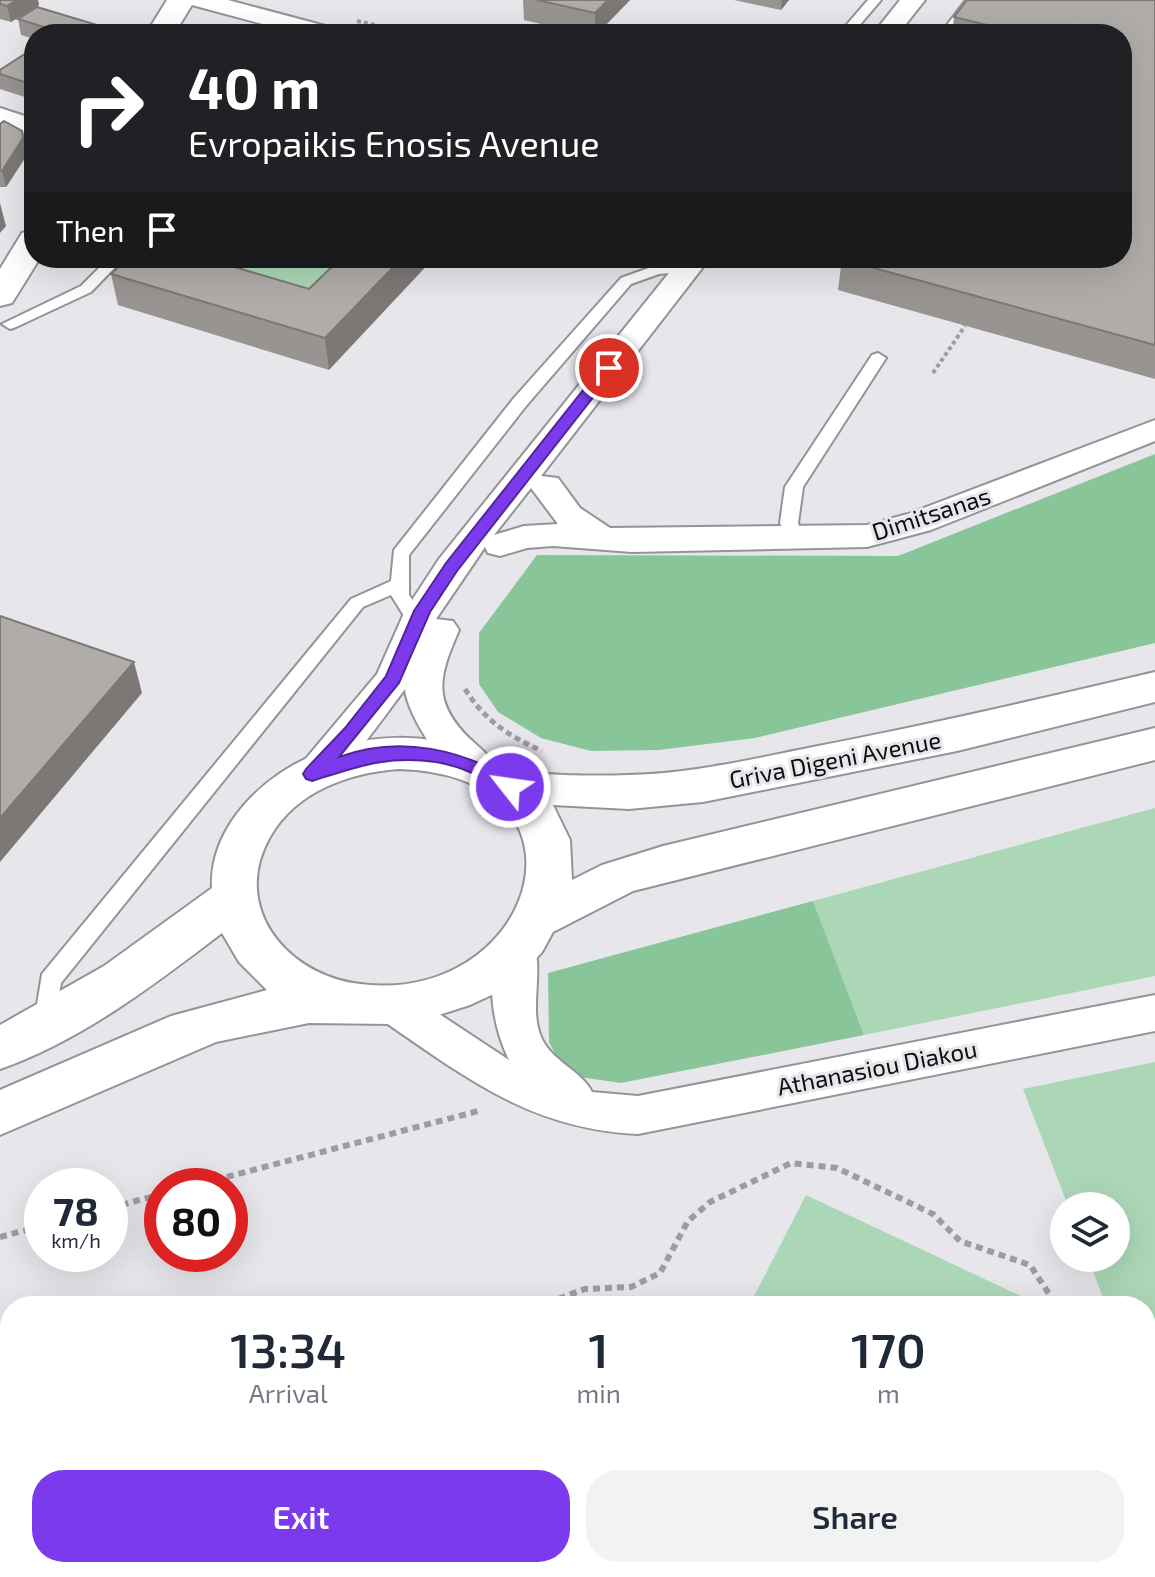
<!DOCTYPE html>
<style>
:root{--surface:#fff;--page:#f2f2f3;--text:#1f2937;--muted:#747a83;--accent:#7c3aed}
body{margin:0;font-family:"Exo 2",sans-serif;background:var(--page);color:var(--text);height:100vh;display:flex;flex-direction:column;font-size:30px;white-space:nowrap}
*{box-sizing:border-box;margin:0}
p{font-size:26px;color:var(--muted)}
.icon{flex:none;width:44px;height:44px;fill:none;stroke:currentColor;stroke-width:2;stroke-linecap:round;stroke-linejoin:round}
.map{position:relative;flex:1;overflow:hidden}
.side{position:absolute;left:0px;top:1296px;width:1156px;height:282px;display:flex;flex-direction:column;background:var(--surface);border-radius:32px 32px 0 0;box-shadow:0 8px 32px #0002}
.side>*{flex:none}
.guide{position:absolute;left:24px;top:24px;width:1108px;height:244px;border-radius:32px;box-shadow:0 8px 32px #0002;background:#202124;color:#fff;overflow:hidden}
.fabs{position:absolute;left:1050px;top:1192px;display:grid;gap:16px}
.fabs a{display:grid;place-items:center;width:80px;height:80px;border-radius:50%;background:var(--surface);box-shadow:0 8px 32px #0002;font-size:40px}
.speed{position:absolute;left:24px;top:1168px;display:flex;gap:16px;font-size:40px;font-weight:700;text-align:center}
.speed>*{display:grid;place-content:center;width:104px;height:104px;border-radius:50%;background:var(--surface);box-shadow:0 8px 32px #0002;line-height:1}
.speed small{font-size:20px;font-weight:400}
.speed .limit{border:12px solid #d22;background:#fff;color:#111}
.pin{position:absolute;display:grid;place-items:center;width:68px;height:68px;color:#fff;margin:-34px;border:4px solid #fff;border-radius:50%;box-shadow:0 2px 8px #0007}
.me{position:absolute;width:88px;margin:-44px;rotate:300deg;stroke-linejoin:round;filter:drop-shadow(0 0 6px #0008)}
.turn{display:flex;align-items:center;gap:28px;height:168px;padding:0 32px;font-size:36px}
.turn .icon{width:104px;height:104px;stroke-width:2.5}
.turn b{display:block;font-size:56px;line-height:68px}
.then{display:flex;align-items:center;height:76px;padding:0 32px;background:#0003;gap:16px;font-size:30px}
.eta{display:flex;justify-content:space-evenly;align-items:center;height:136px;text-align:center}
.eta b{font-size:48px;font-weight:600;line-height:56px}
.cta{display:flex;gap:16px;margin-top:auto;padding:16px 32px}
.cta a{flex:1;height:92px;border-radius:32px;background:var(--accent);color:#fff;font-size:32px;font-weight:600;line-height:92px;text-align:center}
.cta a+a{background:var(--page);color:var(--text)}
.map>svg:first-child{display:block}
.green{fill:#acd7b7}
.forest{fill:#88c699}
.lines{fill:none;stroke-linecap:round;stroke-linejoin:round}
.service-casing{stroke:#949498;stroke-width:4}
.minor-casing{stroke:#949498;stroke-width:4}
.tertiary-casing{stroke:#949498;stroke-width:4}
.trunk-casing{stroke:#949498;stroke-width:4}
.path-far2{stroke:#9d9da1;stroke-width:4;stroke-dasharray:4 3;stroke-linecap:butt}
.path-far1{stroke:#9d9da1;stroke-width:5;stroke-dasharray:6 4;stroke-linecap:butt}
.path{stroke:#9d9da1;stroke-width:6;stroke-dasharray:7 5;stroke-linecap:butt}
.service{fill:#fff;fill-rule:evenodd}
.minor{fill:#fff;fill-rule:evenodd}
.tertiary{fill:#fff;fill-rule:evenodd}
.trunk{fill:#fff;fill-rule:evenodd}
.wall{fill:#979491}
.shaded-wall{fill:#7b7876}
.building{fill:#b0aca9;stroke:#7b7876;stroke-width:2}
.route{fill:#7c3aed;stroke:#51269a;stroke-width:2}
.labels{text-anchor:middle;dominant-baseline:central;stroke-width:6;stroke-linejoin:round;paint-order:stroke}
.street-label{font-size:24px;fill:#0e0e10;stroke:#e6e6eb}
</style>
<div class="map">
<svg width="1155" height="1577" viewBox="0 0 1155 1577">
<rect width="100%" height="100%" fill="#e6e6eb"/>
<g class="green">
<path d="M238 258H376L313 321 205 288Z"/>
<path d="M1155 808V976L864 1035 813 901Z"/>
<path d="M1155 1062V1525L1146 1482V1306H1106L1088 1258H1116V1206H1068L1023 1089Z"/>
<path d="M806 1195 1042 1306H749Z"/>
</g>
<g class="forest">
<path d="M1155 454V643L755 738 659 750 591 751 541 738 498 712 479 684V633L537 555 898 556Z"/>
<path d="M813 901 864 1035 621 1083 566 1075 549 1042 548 973Z"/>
</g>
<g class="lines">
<defs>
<g id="service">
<path d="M868 0H881L852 34H832L843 29Z"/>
<path d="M966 0H978L953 34H940Z"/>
<path d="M109 258H124L91 292 16 327 10 329 2 324 81 286Z"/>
<path d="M687 263 692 265V271L659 274 631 284 526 406 409 555V595L427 622 425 627H411L391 595 363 607 61 983 53 1030 45 1032 37 1030 34 1023 42 974 351 599 391 581 394 550 514 398 621 278 657 265Z"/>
<path d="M878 353 886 358 803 487 798 523 804 539 795 545 789 543 780 523 785 487 872 355Z"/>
<path d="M4 1554 10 1557V1568H18L14 1577H0V1556Z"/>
</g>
<g id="minor">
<path d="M188 0H228L337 29 340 34H300L192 5Z"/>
<path d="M900 0H925L898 34H873Z"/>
<path d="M0 108 34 119V136L0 125Z"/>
<path d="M681 258H710L541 476 558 478 580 508 610 528 867 525 908 514 1155 420V441L931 530 867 547 632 552 553 546 527 548 500 556 488 553 485 547 436 619 453 621 459 630C439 676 431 701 470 739 480 748 489 755 496 767L490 777C486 778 482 781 478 781 448 782 407 715 405 689 389 710 344 775 323 785 314 789 308 787 299 784L293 774 377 674 405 611 439 559ZM531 488 558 524 524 526 494 535Z"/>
<path d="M517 933 531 938C546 967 528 1006 541 1037 552 1062 581 1070 592 1092L638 1096 1155 995V1031L638 1134C528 1129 463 1075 376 1016L370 1004 376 992 391 987 406 992 509 1060C492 1025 484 974 503 938Z"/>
</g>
<g id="tertiary">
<path d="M167 0H195L174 34H146Z"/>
<path d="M34 230V258H40L12 303 0 306V269L22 233Z"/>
</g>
<path id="trunk" d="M1155 672V702L957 751 703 802 629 809 553 805 570 840 572 880 602 865 663 846 1155 728V760L633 891 553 932 542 952 522 974 498 992 470 1005 423 1020 392 1024 309 1023 216 1042 0 1135V1090L171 1016 267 990 239 962 222 933C155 984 81 1041 0 1069V1025L104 966 212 888C209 827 264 774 317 754 369 733 424 733 476 751 491 756 506 768 520 771 546 776 600 776 628 775 691 774 752 759 813 747 928 725 1041 699 1155 672ZM398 769C611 775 533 1012 353 983 284 971 231 905 270 837 296 791 349 773 398 769Z"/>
</defs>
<use href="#service" class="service-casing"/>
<use href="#minor" class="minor-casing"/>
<use href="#tertiary" class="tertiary-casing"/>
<use href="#trunk" class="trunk-casing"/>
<g class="path-far2">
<path d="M357 21 416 34"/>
<path d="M933 373 965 326"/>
</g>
<path class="path-far1" d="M465 689C485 721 509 736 542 751"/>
<g class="path">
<path d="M192 1186 482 1110"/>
<path d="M110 1208 162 1194"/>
<path d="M0 1237 42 1226"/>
<path d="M550 1306 553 1301 585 1289 631 1287 660 1273 688 1221 710 1202 791 1163 837 1168 933 1214 960 1241 1030 1265 1057 1306"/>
<path d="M355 1568 358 1577"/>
<path d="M994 1577 998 1568"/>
</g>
<use href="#service" class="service"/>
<use href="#minor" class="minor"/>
<use href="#tertiary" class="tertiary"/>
<use href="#trunk" class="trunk"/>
</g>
<g class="wall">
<path d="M0 0H38L39 5 11 22 0 19Z"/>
<path d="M523 0H630L597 34H584L524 20Z"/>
<path d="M734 0H789L781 10Z"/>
<path d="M1155 0V379L838 290 842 258 1122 34H952L954 17Z"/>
<path d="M18 19 104 27 106 34H34V39L21 35Z"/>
<path d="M34 48V94L28 98 0 89V70Z"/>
<path d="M0 124 27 147V155L6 187H0Z"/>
<path d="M128 258H238L230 266 309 289 341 258 329 370 118 305 111 274Z"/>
</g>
<g class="shaded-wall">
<path d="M17 0H38L39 5 11 22 7 6Z"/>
<path d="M608 0H630L597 34H595V13Z"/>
<path d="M782 0H789L781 10Z"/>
<path d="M104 27 106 34H94Z"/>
<path d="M34 75V94L28 98 24 82Z"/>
<path d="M22 131 27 147V155L6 187 2 171Z"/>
<path d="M0 203 6 226 0 233Z"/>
<path d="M200 258H238L205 288Z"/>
<path d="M402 258H434L329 370 325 338Z"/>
<path d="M134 662 142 693 0 862V818Z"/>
</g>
<g class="building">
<path d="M0 0H17L7 6 0 4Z"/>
<path d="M537 0H608L595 13Z"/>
<path d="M967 0H1155V345L841 259 1122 258V34H1000L1004 29 954 17Z"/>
<path d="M37 7 104 27 94 34H66L18 19Z"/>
<path d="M34 48V75L24 82 0 74V70Z"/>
<path d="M4 121 22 131 23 138 2 171 0 170V124Z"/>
<path d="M128 258H204L309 289 341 258H402L325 338 111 274Z"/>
<path d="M0 616 134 662 0 818Z"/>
<path d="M107 1568H245L253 1574 251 1577H101Z"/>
</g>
<path class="route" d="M609 364 616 368 457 571 430 612 399 683 339 757C400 734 463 750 517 782L519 787 517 792C501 797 486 779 472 773 461 768 447 764 436 762 386 755 357 767 312 781L306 779 303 774 306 769 345 728 386 676 414 611 446 563 603 365Z"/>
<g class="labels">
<g class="street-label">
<text transform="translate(931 513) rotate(-18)">Dimitsanas</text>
<text transform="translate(835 759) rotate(-11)">Griva Digeni Avenue</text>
<text transform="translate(877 1067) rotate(-11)">Athanasiou Diakou</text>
</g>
</g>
</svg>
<div class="fabs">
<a><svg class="icon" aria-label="layers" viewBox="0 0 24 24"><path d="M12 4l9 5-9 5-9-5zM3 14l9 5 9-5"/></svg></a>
</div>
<div class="speed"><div>78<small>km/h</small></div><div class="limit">80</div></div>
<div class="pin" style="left:609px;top:368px;background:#d93025"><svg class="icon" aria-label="arrive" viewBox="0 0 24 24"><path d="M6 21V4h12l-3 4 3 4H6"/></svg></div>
<svg class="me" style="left:510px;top:787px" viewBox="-20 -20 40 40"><circle r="17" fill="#7c3aed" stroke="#fff" stroke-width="3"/><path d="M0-11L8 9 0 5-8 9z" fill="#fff"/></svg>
<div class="guide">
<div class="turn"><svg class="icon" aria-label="right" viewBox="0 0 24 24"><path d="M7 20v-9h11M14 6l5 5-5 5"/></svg><div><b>40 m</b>Evropaikis Enosis Avenue</div></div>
<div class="then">Then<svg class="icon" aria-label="arrive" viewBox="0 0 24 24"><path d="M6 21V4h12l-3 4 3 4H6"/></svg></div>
</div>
<section class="side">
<div class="eta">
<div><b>13:34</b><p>Arrival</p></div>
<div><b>1</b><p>min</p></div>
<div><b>170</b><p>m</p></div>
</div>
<div class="cta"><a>Exit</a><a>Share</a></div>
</section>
</div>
